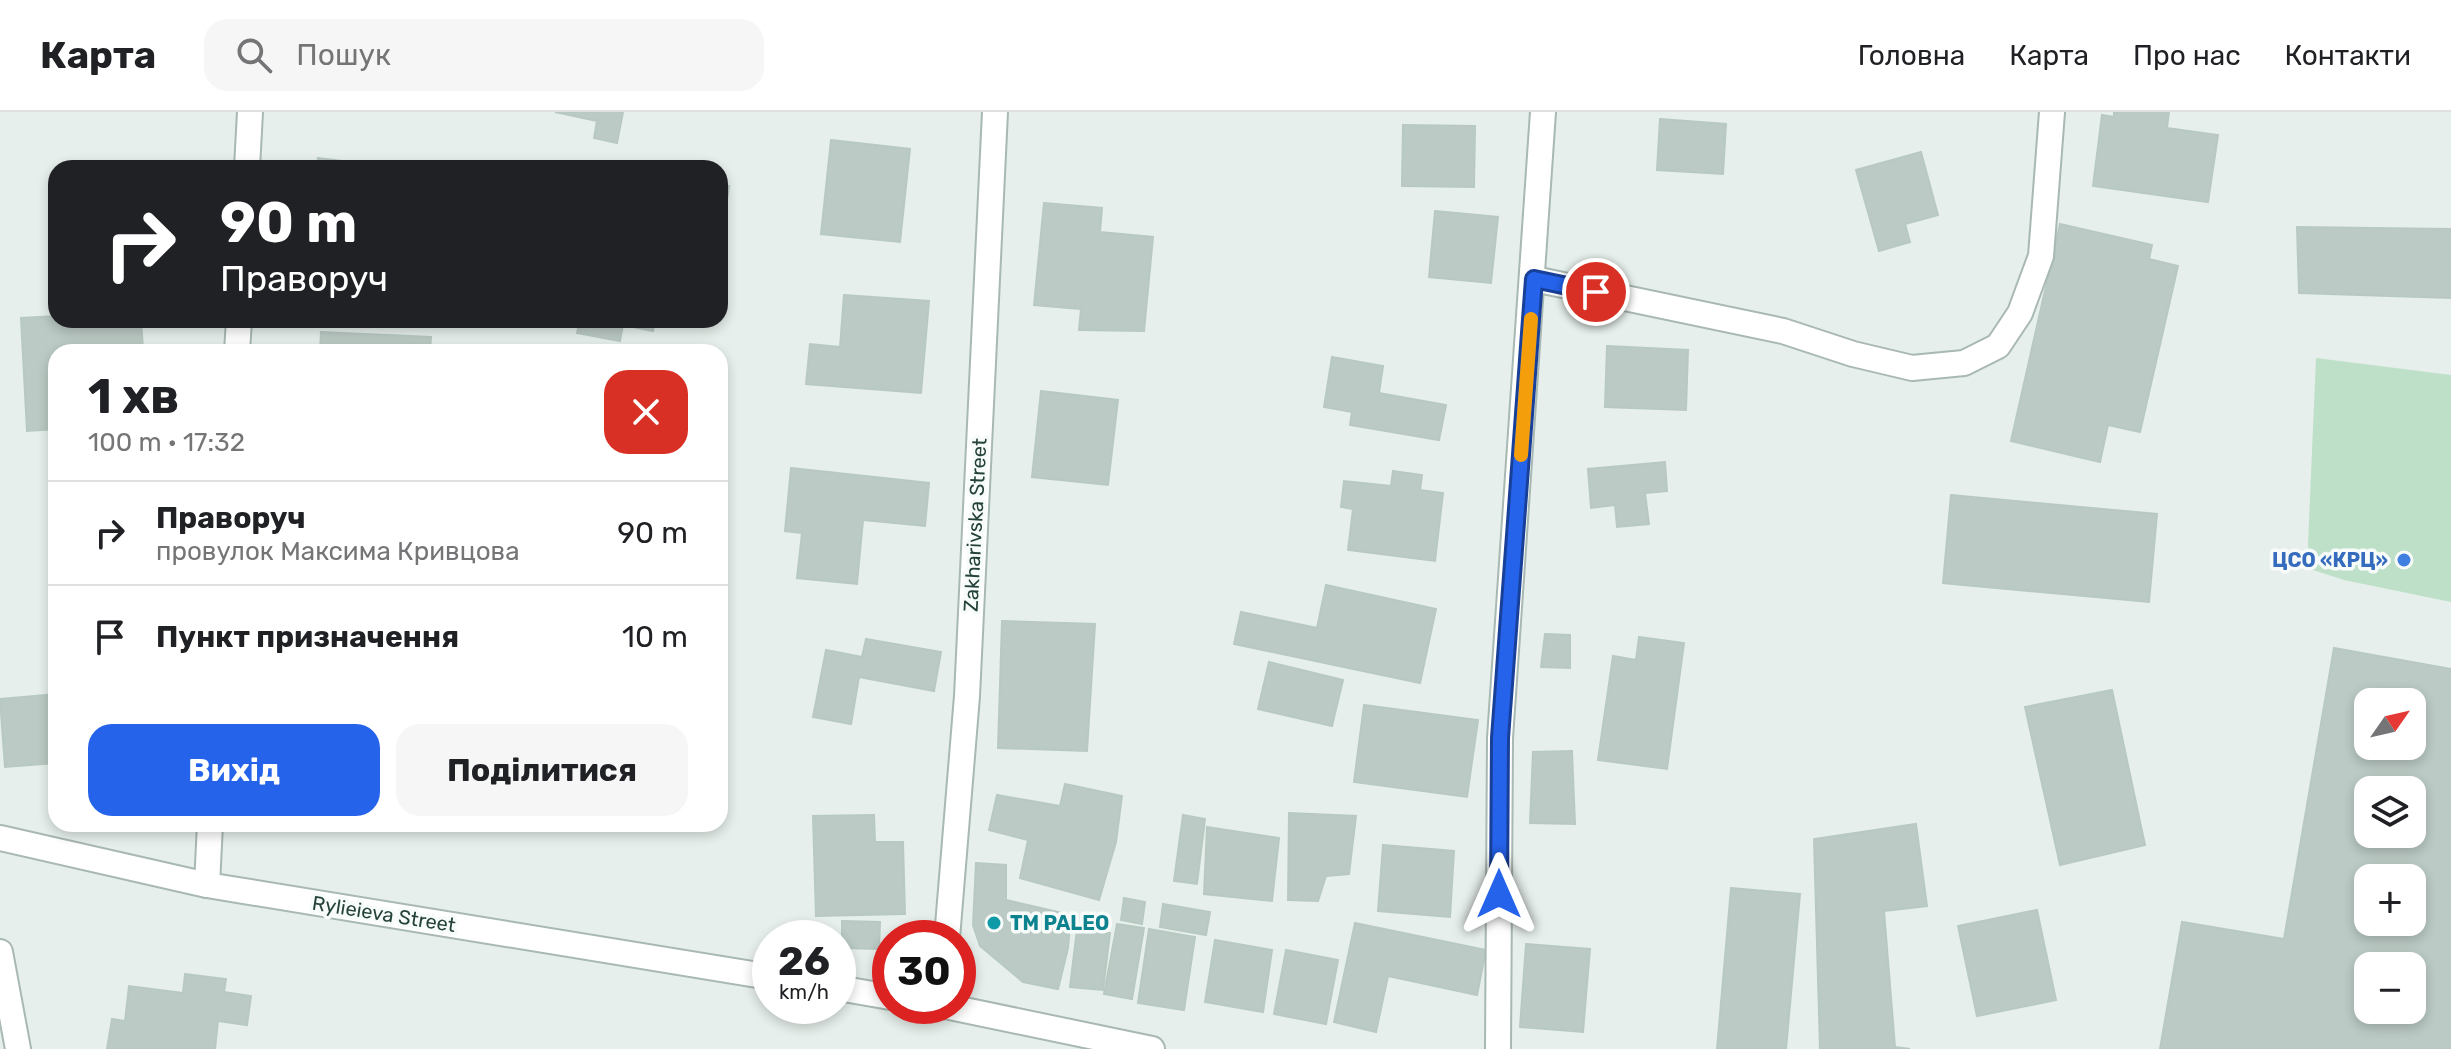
<!DOCTYPE html>
<html lang="uk">
<meta charset="utf-8">
<style>
:root{--surface:#fff;--page:#f6f6f6;--text:#202124;--muted:#757577;--line:#e0e0e0;--accent:#2563eb}
body{margin:0;font-family:Rubik,sans-serif;background:var(--page);color:var(--text);height:100vh;display:flex;flex-direction:column;font-size:30px;white-space:nowrap}
*{box-sizing:border-box;margin:0}
p{font-size:26px;color:var(--muted)}
.icon{flex:none;width:44px;height:44px;fill:none;stroke:currentColor;stroke-width:2;stroke-linecap:round;stroke-linejoin:round}
.map{position:relative;flex:1;overflow:hidden}
.side{position:absolute;left:48px;top:232px;width:680px;height:488px;display:flex;flex-direction:column;background:var(--surface);border-radius:24px;box-shadow:0 4px 12px #0003}
.side>*{flex:none}
.guide{position:absolute;left:48px;top:48px;width:680px;height:168px;border-radius:24px;box-shadow:0 4px 12px #0003;background:#202124;color:#fff;overflow:hidden}
.needle{width:52px;rotate:56deg}
.tools{position:absolute;left:2354px;top:576px;display:grid;gap:16px}
.tools a{display:grid;place-items:center;width:72px;height:72px;border-radius:16px;background:var(--surface);box-shadow:0 4px 12px #0003;font-size:40px}
.speed{position:absolute;left:752px;top:808px;display:flex;gap:16px;font-size:40px;font-weight:700;text-align:center}
.speed>*{display:grid;place-content:center;width:104px;height:104px;border-radius:50%;background:var(--surface);box-shadow:0 4px 12px #0003;line-height:1}
.speed small{font-size:20px;font-weight:400}
.speed .limit{border:12px solid #d22;background:#fff;color:#111}
.pin{position:absolute;display:grid;place-items:center;width:68px;height:68px;color:#fff;margin:-34px;border:4px solid #fff;border-radius:50%;box-shadow:0 2px 8px #0007}
.me{position:absolute;width:88px;margin:-44px;rotate:0deg;stroke-linejoin:round;filter:drop-shadow(0 0 6px #0008)}
.turn{display:flex;align-items:center;gap:28px;height:168px;padding:0 40px;font-size:36px}
.turn .icon{width:104px;height:104px;stroke-width:2.5}
.turn b{display:block;font-size:56px;line-height:68px}
.round{display:grid;place-items:center;flex:none;width:84px;height:84px;border-radius:24px;background:var(--page)}
.summary{display:flex;align-items:center;justify-content:space-between;height:136px;padding:0 40px}
h1{font-size:48px;font-weight:700;line-height:60px}
.primary-button{display:flex;gap:16px;margin-top:auto;padding:16px 40px}
.primary-button a{flex:1;height:92px;border-radius:24px;background:var(--accent);color:#fff;font-size:32px;font-weight:700;line-height:92px;text-align:center}
.primary-button a+a{background:var(--page);color:var(--text)}
ul{padding:0;list-style:none}
li{display:flex;align-items:center;gap:24px;height:104px;padding:0 40px;border-top:2px solid var(--line)}
li div{flex:1}
li b{display:block;font-size:30px}
li em{font-style:normal}
header{display:flex;align-items:center;gap:48px;box-sizing:border-box;height:112px;padding:0 40px;background:var(--surface);border-bottom:2px solid var(--line)}
header strong{font-size:38px}
nav{display:flex;gap:44px;margin-inline-start:auto;font-size:28px}
.search{width:560px;height:72px;background:var(--page);display:flex;align-items:center;gap:20px;box-sizing:border-box;padding:0 28px;border-radius:24px;color:var(--muted);font-size:30px}
.map>svg:first-child{display:block}
.green{fill:#bfe0c8}
.building{fill:#bbcac4;stroke:#b8c9c2;stroke-width:2;fill-rule:evenodd}
.lines{fill:none;stroke-linecap:round;stroke-linejoin:round}
.minor-casing{stroke:#a8b8b2;stroke-width:28}
.minor{stroke:#fff;stroke-width:24}
.route-casing{stroke:#184099;stroke-width:20}
.route{stroke:#2563eb;stroke-width:14}
.slow{stroke:#f59e0b;stroke-width:14}
.shop-dot{fill:#3f7fe0;stroke:#f7fbf9;stroke-width:3}
.culture-dot{fill:#0f9aa8;stroke:#f7fbf9;stroke-width:3}
.labels{text-anchor:middle;dominant-baseline:central;stroke-width:7;stroke-linejoin:round;paint-order:stroke}
.street-label{font-size:20px;fill:#24423a;stroke:#f7fbf9}
.shop-label{font-size:20px;font-weight:bold;fill:#366cbe;stroke:#f7fbf9;text-anchor:end}
.culture-label{font-size:20px;font-weight:bold;fill:#0d838f;stroke:#f7fbf9;text-anchor:start}
</style>
<header>
<strong>Карта</strong>
<div class="search"><svg class="icon" aria-label="search" viewBox="0 0 24 24"><circle cx="10" cy="10" r="6"/><path d="M15 15l6 6"/></svg>Пошук</div>
<nav><a>Головна</a><a>Карта</a><a>Про нас</a><a>Контакти</a></nav>
</header>
<div class="map">
<svg width="2451" height="937" viewBox="0 0 2451 937">
<rect width="100%" height="100%" fill="#e6efeb"/>
<path class="green" d="M2316 246 2451 263V490L2344 468 2307 456Z"/>
<g class="building">
<path d="M555 0H623L617 31 594 26 597 9Z"/>
<path d="M2114 0H2169L2167 16 2218 23 2208 90 2093 74 2102 3 2114 5Z"/>
<path d="M1660 7 1726 12 1723 62 1657 58Z"/>
<path d="M1403 13 1475 14 1474 75 1402 74Z"/>
<path d="M831 28 910 37 900 130 821 122Z"/>
<path d="M1921 40 1938 103 1905 112 1910 130 1879 139 1856 58Z"/>
<path d="M318 46 389 55V56H317Z"/>
<path d="M720 72 729 74 721 129 720 128Z"/>
<path d="M1044 91 1102 96 1100 120 1153 125 1144 219 1079 218 1081 197 1034 193Z"/>
<path d="M1435 99 1498 105 1491 171 1429 165Z"/>
<path d="M2060 112 2152 133 2149 147 2178 154 2140 320 2108 313 2100 350 2011 329Z"/>
<path d="M2297 115 2451 117V186L2299 181Z"/>
<path d="M844 183 929 189 921 281 806 272 810 232 840 235Z"/>
<path d="M56 204V208H141L143 237 56 240V317L27 319 21 206Z"/>
<path d="M580 208H655L653 219 623 213 620 229 577 221Z"/>
<path d="M321 220 431 225 430 240H320Z"/>
<path d="M1607 234 1688 238 1686 298 1605 295Z"/>
<path d="M1332 245 1383 254 1379 281 1446 293 1439 328 1350 313 1352 300 1324 295Z"/>
<path d="M1041 279 1118 288 1108 373 1032 365Z"/>
<path d="M1665 350 1667 379 1645 381 1649 412 1617 415 1615 393 1591 396 1588 357Z"/>
<path d="M791 356 929 371 925 414 863 408 857 472 797 466 802 421 785 419Z"/>
<path d="M1393 359 1422 363 1420 378 1443 381 1435 449 1348 438 1353 397 1341 395 1344 369 1391 374Z"/>
<path d="M1951 383 2157 402 2149 490 1943 471Z"/>
<path d="M1326 473 1436 497 1420 571 1234 532 1241 500 1317 516Z"/>
<path d="M1002 509 1095 512 1087 639 998 636Z"/>
<path d="M1545 522 1570 523V556L1541 555Z"/>
<path d="M1639 525 1684 531 1667 657 1598 648 1613 544 1636 548Z"/>
<path d="M866 527 941 540 934 579 859 565 851 612 813 605 826 538 862 545Z"/>
<path d="M2334 536 2451 557V937H2160L2182 810 2284 827ZM2368 590H2412V634H2368ZM2368 678H2412V722H2368ZM2368 766H2412V810H2368ZM2368 854H2412V898H2368Z"/>
<path d="M1269 550 1343 568 1332 614 1258 597Z"/>
<path d="M2112 578 2145 733 2060 753 2025 595Z"/>
<path d="M56 582V651L5 655 0 587Z"/>
<path d="M1364 593 1478 608 1467 685 1354 670Z"/>
<path d="M1572 639 1575 712 1530 711 1533 640Z"/>
<path d="M1065 672 1122 684 1116 730 1099 788 1020 766 1028 728 989 718 997 683 1060 694Z"/>
<path d="M1289 701 1356 704 1349 762 1326 764 1318 789 1288 788Z"/>
<path d="M874 703 875 730H903L905 802 816 804 813 704Z"/>
<path d="M1183 703 1205 707 1197 772 1174 769Z"/>
<path d="M1916 712 1927 794 1884 799 1895 935 1910 937H1820L1814 727Z"/>
<path d="M1207 715 1279 726 1272 789 1204 782Z"/>
<path d="M1383 733 1454 739 1450 805 1378 799Z"/>
<path d="M976 751 1006 753V788L1071 803 1068 836 1058 877 1023 870 980 834 973 813Z"/>
<path d="M1731 776 1800 782 1786 937H1717Z"/>
<path d="M1124 786 1145 790 1142 812 1121 808Z"/>
<path d="M1163 792 1210 800 1206 823 1160 815Z"/>
<path d="M2037 798 2056 888 1977 904 1958 814Z"/>
<path d="M842 809 880 810 879 837 842 836Z"/>
<path d="M1355 811 1486 838 1477 883 1388 864 1376 920 1334 910Z"/>
<path d="M1117 812 1144 816 1132 887 1104 882Z"/>
<path d="M1077 817 1110 821 1103 878 1070 875Z"/>
<path d="M1149 817 1195 825 1184 898 1138 891Z"/>
<path d="M1215 828 1272 838 1263 900 1205 890Z"/>
<path d="M1526 832 1590 837 1583 920 1520 915Z"/>
<path d="M1286 838 1338 848 1326 912 1274 902Z"/>
<path d="M185 862 226 867 224 880 251 884 247 913 218 909 215 937H107L112 907 125 909 129 874 183 881Z"/>
</g>
<g class="lines">
<defs>
<g id="minor">
<path d="M247 56 250 0"/>
<path d="M1534 167 1783 219 1853 242 1912 256 1964 251 1998 234 2020 201 2041 144 2052 0"/>
<path d="M237 240 239 208"/>
<path d="M0 726 207 773 770 865"/>
<path d="M207 773 210 712"/>
<path d="M947 826 967 584 995 0"/>
<path d="M0 840 18 937"/>
<path d="M838 876 890 885"/>
<path d="M945 894 1152 937"/>
<path d="M1498 937 1500 626 1543 0"/>
</g>
</defs>
<use href="#minor" class="minor-casing"/>
<use href="#minor" class="minor"/>
</g>
<g class="lines">
<defs>
<path id="route" d="M1499 782 1500 626 1534 167 1596 180"/>
</defs>
<use href="#route" class="route-casing"/>
<use href="#route" class="route"/>
<path class="slow" d="M1521 343 1531 207"/>
</g>
<circle class="shop-dot" cx="2404" cy="448" r="8"/>
<circle class="culture-dot" cx="994" cy="811" r="8"/>
<g class="labels">
<g class="street-label">
<text transform="translate(975 413) rotate(-87)">Zakharivska Street</text>
<text transform="translate(384 802) rotate(9)">Rylieieva Street</text>
</g>
<g class="shop-label">
<text x="2388" y="448">ЦСО «КРЦ»</text>
</g>
<g class="culture-label">
<text x="1010" y="811">ТМ PALEO</text>
</g>
</g>
</svg>
<div class="tools">
<a><svg class="needle" viewBox="-14 -14 28 28"><path d="M0-13l5 13h-10z" fill="#e53935"/><path d="M0 13l5-13h-10z" fill="#757577"/></svg></a>
<a><svg class="icon" aria-label="layers" viewBox="0 0 24 24"><path d="M12 4l9 5-9 5-9-5zM3 14l9 5 9-5"/></svg></a>
<a>+</a>
<a>−</a>
</div>
<div class="speed"><div>26<small>km/h</small></div><div class="limit">30</div></div>
<div class="pin" style="left:1596px;top:180px;background:#d93025"><svg class="icon" aria-label="arrive" viewBox="0 0 24 24"><path d="M6 21V4h12l-3 4 3 4H6"/></svg></div>
<svg class="me" style="left:1499px;top:782px" viewBox="-20 -20 40 40"><path d="M0-17L14 15 0 8-14 15z" fill="#2563eb" stroke="#fff" stroke-width="4"/></svg>
<div class="guide">
<div class="turn"><svg class="icon" aria-label="right" viewBox="0 0 24 24"><path d="M7 20v-9h11M14 6l5 5-5 5"/></svg><div><b>90 m</b>Праворуч</div></div>
</div>
<section class="side">
<div class="summary"><div><h1>1 хв</h1><p>100 m · 17:32</p></div><a class="round" style="background:#d93025;color:#fff"><svg class="icon" aria-label="close" viewBox="0 0 24 24"><path d="M6 6l12 12M18 6L6 18"/></svg></a></div>
<ul>
<li><svg class="icon" aria-label="right" viewBox="0 0 24 24"><path d="M7 20v-9h11M14 6l5 5-5 5"/></svg><div><b>Праворуч</b><p>провулок Максима Кривцова</p></div><em>90 m</em></li>
<li><svg class="icon" aria-label="arrive" viewBox="0 0 24 24"><path d="M6 21V4h12l-3 4 3 4H6"/></svg><div><b>Пункт призначення</b></div><em>10 m</em></li>
</ul>
<div class="primary-button"><a>Вихід</a><a>Поділитися</a></div>
</section>
</div>
